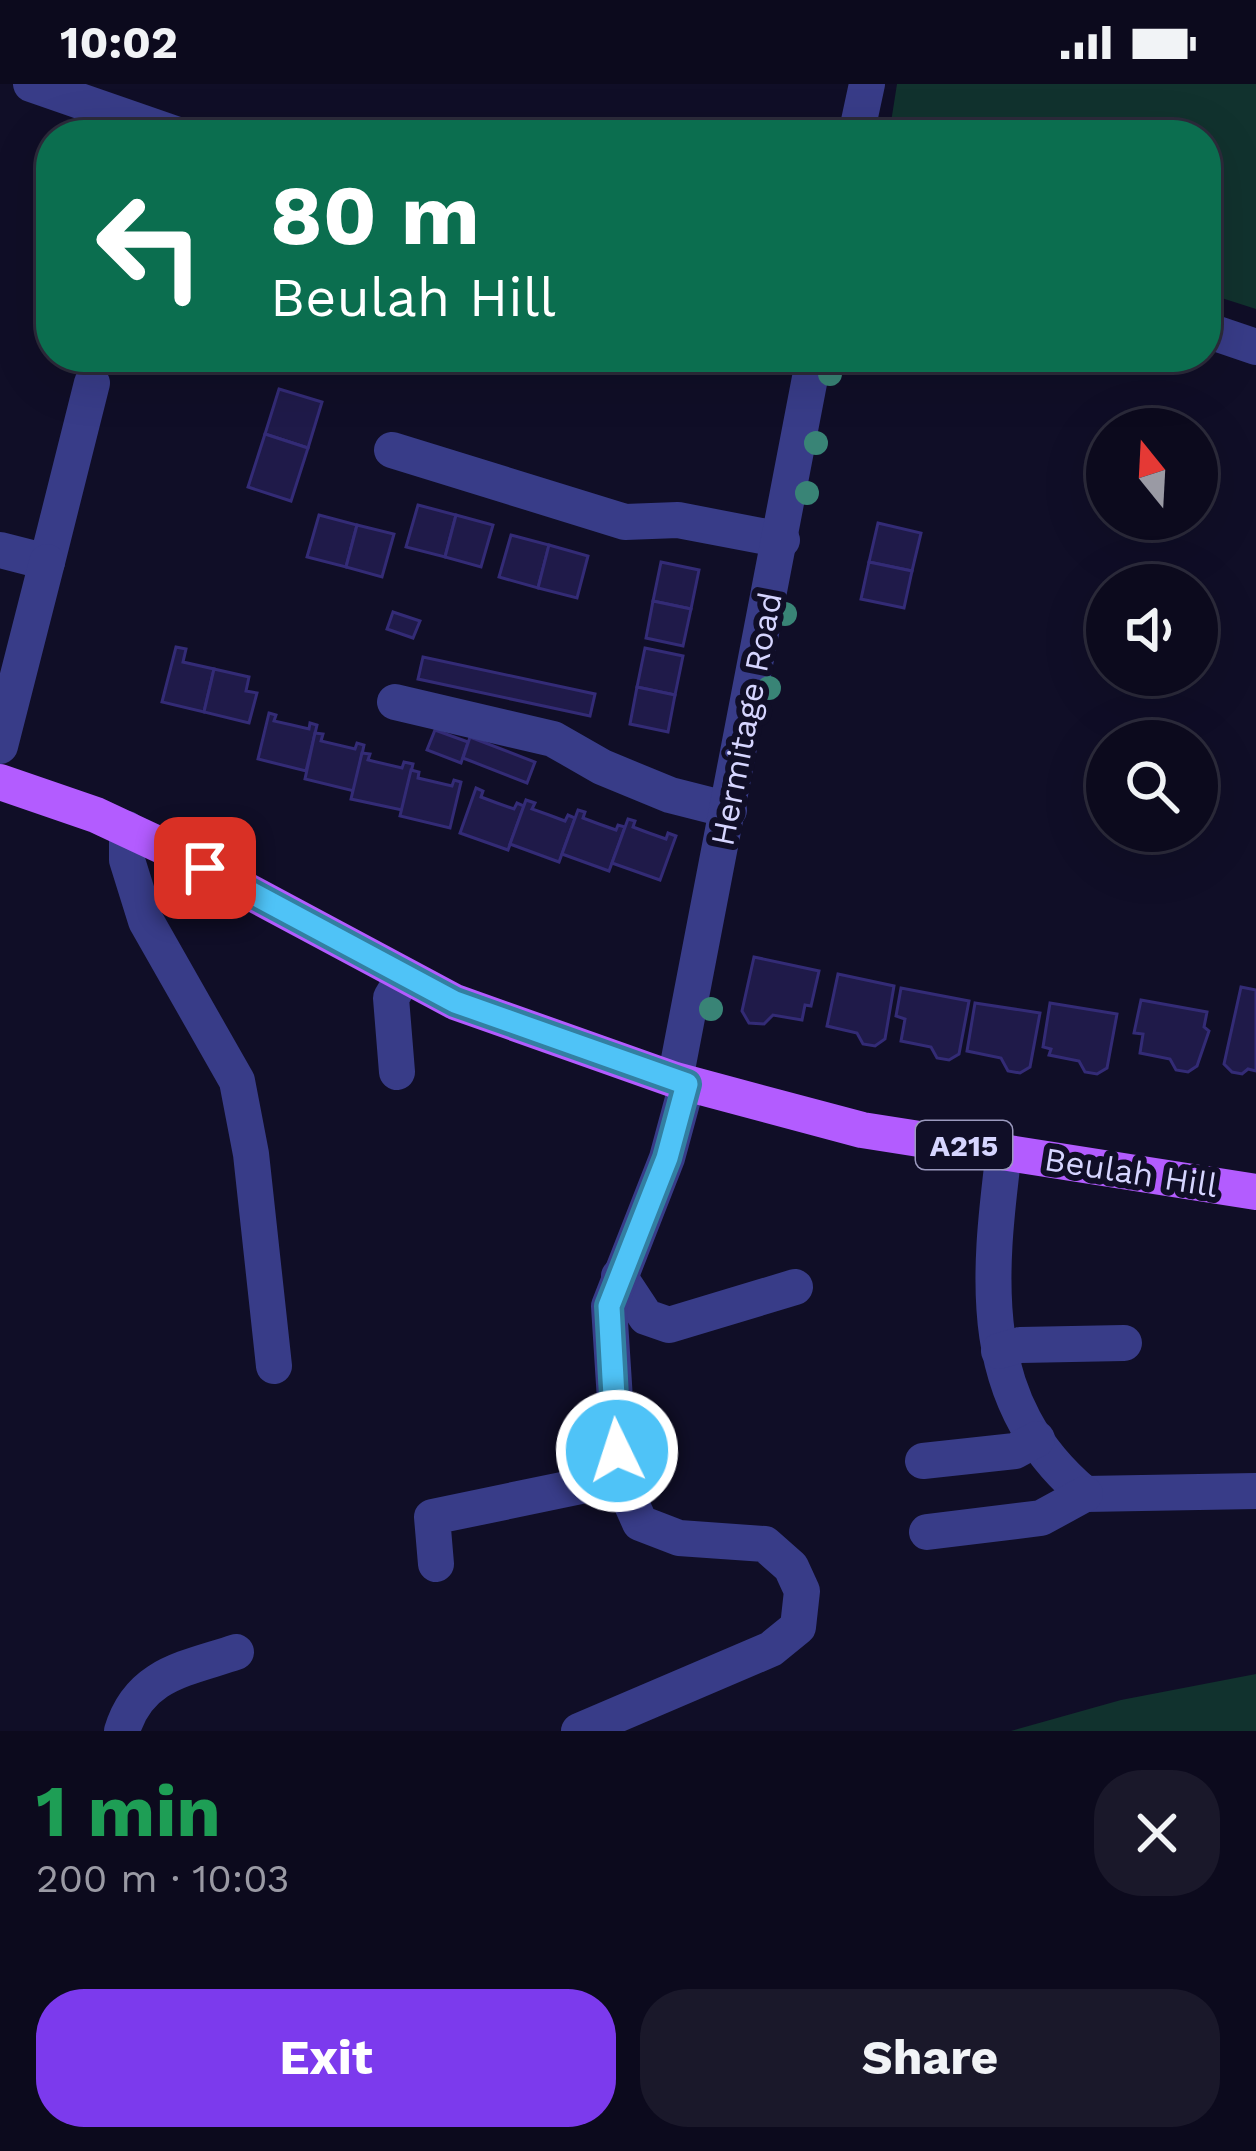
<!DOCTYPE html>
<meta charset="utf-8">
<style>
:root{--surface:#0c0a1d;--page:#1a182a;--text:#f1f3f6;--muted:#9a9aa4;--line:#2c2b3b;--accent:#7c3aed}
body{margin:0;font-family:"Work Sans",sans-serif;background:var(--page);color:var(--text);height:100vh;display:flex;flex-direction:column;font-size:45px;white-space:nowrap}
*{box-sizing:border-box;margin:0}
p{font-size:39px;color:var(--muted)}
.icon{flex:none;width:66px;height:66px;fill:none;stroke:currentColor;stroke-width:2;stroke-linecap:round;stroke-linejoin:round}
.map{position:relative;height:1647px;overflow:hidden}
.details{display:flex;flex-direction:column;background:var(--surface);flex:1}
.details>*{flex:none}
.hud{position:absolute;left:36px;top:36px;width:1185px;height:252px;border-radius:48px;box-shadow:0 12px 48px #0002,0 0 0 3px var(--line);background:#0b6e4f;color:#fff;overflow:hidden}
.needle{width:78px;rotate:342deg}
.fabs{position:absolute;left:1086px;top:324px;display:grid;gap:24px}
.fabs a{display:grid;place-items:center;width:132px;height:132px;border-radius:50%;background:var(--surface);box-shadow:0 12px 48px #0002,0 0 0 3px var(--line);font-size:60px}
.pin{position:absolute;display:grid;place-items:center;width:102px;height:102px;color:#fff;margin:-51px;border-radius:24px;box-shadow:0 6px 18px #0006}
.me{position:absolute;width:132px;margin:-66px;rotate:356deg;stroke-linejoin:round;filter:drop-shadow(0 0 9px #0008)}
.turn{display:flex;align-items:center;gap:42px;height:252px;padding:0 36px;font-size:54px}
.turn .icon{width:156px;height:156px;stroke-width:2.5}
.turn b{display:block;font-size:84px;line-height:102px}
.round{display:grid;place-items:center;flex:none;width:126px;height:126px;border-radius:48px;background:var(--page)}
.headline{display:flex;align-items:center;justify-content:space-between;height:204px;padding:0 36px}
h1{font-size:72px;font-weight:700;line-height:90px;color:#1e9e55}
.button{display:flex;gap:24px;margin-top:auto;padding:24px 36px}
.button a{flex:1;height:138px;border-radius:48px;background:var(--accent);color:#fff;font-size:48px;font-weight:700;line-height:138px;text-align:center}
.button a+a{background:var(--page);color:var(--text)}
.status{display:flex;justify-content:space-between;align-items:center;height:84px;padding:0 60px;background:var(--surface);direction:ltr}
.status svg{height:33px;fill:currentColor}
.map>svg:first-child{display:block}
.green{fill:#11322e}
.building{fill:#1f1a49;stroke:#332b76;stroke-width:3}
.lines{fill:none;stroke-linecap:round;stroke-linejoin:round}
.minor{stroke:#383c88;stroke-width:36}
.major{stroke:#b35cff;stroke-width:36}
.tree{fill:#398476}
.route-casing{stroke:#337fa1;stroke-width:30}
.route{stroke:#4fc3f7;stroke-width:21}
.labels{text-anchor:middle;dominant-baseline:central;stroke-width:12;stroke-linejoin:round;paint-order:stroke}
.shield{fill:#100e27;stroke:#9b99be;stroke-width:3}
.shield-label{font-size:30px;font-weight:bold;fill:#d6d5ff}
.street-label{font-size:33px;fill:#d6d5ff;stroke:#100e27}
</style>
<div class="status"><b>10:02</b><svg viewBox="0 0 49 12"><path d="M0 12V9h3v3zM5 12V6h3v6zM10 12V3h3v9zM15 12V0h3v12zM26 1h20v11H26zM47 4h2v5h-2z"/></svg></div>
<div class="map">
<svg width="1256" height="1647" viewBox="0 0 1256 1647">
<rect width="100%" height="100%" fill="#100e27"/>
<g class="green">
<path d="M897 0H1256V225L1206 209V51H889Z"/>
<path d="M1256 1590V1647H1011L1121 1616Z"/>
</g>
<g class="building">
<path d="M279 305 322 318 308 364 265 350Z"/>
<path d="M265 350 308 364 291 417 248 403Z"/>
<path d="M418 421 456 431 445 473 406 463Z"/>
<path d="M319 431 357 441 346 483 307 473Z"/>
<path d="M456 431 493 441 481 483 445 473Z"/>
<path d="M878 439 921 449 912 487 869 478Z"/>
<path d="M357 441 394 450 382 493 346 483Z"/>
<path d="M511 451 549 461 538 504 499 493Z"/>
<path d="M549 461 588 472 577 514 538 504Z"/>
<path d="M661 478 699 486 691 525 653 517Z"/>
<path d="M869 478 912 487 904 524 861 515Z"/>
<path d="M653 517 691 525 683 562 646 554Z"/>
<path d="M393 528 420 537 413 554 387 545Z"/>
<path d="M176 563 186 565 183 578 214 585 204 628 162 618Z"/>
<path d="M645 564 683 572 675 611 637 603Z"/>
<path d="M423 573 595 610 590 632 418 595Z"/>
<path d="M214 585 249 593 246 607 257 609 249 639 204 628Z"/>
<path d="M637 603 675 611 668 648 630 640Z"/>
<path d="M269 629 276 631 274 637 292 641 309 645 310 639 317 641 306 687 258 675Z"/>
<path d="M435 646 468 658 461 679 427 666Z"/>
<path d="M315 649 323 650 321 657 355 665 357 659 364 661 354 707 305 695Z"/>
<path d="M470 653 535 678 527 699 463 674Z"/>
<path d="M362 669 370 670 368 676 402 684 404 678 413 680 402 726 351 715Z"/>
<path d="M411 686 419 688 418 694 452 702 454 696 461 698 450 744 400 732Z"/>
<path d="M476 704 483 707 481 713 497 719 514 725 517 719 524 722 508 766 460 749Z"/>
<path d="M526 716 535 719 532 725 549 731 565 737 568 731 575 734 559 778 510 760Z"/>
<path d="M578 726 585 728 583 734 599 740 616 746 618 741 625 743 609 787 562 770Z"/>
<path d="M628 735 635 737 633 743 649 749 666 755 668 749 676 752 660 796 612 779Z"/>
<path d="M754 873 819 887 811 922 805 921 802 936 773 931 764 940 749 939 742 927Z"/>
<path d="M838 890 894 902 885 955 875 962 863 960 857 949 827 942Z"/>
<path d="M1241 903 1256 906V987L1248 985 1242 990 1232 988 1224 980Z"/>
<path d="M901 904 969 917 959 970 949 976 937 974 931 963 901 957 905 935 896 932Z"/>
<path d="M1141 916 1207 928 1204 943 1209 947 1197 982 1188 988 1176 986 1170 975 1140 969 1143 950 1134 949Z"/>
<path d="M975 919 1040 929 1030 983 1020 989 1008 987 1001 974 967 967Z"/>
<path d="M1050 919 1117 930 1107 984 1097 990 1085 988 1079 977 1049 971 1051 965 1043 963Z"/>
</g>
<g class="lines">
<g class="minor">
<path d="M31 0 178 51"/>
<path d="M856 51 867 0"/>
<path d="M1206 246 1256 263"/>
<path d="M392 366 625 438 678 436 782 456"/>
<path d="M0 466 47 478 92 299"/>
<path d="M395 618 553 655 602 683 670 711 729 726"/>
<path d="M0 662 47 478"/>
<path d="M127 745V776L146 837 237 997 251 1070 274 1282"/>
<path d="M397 988 391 914 404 892"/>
<path d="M675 996 814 273"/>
<path d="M1004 1067C988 1195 975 1318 1085 1410L1256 1407"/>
<path d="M619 1192 646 1233 669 1241 795 1203"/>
<path d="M999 1267 1020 1261 1124 1259"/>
<path d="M923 1377 1015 1367 1037 1355"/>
<path d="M927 1448 1041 1434 1085 1410"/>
<path d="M436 1480 432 1433 620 1394"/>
<path d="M122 1647C139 1590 185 1585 236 1568"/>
<path d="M579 1647 771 1565 798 1543 802 1507 791 1483 765 1460 679 1454 640 1439 620 1394 609 1222 667 1074 687 1000"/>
</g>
<path class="major" d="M0 698 96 731 175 768 455 918 675 996 862 1046 1256 1108"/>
</g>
<g class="tree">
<circle cx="830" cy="290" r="12"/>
<circle cx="816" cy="359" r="12"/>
<circle cx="807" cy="409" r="12"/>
<circle cx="785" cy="530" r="12"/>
<circle cx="769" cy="604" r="12"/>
<circle cx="711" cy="925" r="12"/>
</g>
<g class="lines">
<defs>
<path id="route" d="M205 784 455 918 687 1000 667 1074 609 1222 617 1367"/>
</defs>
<use href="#route" class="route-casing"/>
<use href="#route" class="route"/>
</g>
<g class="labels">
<rect class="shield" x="916" y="1037" width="96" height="48" rx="9"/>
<g class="shield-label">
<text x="964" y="1061">A215</text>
</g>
<g class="street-label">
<text transform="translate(746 635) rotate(-79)">Hermitage Road</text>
<text transform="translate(1131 1088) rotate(9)">Beulah Hill</text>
</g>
</g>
</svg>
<div class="fabs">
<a><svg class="needle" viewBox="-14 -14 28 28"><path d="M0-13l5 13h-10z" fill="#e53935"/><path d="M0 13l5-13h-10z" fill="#9a9aa4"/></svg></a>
<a><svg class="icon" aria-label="sound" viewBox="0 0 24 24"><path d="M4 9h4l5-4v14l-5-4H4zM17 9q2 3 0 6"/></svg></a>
<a><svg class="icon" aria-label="search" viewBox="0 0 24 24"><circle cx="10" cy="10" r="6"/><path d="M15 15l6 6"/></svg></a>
</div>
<div class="pin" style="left:205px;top:784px;background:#d93025"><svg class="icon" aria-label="arrive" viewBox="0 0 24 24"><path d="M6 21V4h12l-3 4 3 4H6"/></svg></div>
<svg class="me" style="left:617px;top:1367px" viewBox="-20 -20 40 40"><circle r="17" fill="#4fc3f7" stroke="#fff" stroke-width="3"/><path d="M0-11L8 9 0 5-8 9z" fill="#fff"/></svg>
<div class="hud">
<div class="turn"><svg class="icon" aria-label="left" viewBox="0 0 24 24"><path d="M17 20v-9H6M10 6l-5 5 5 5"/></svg><div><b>80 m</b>Beulah Hill</div></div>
</div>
</div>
<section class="details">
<div class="headline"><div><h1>1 min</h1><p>200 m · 10:03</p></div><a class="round"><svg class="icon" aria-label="close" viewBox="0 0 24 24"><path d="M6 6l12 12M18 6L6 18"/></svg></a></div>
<div class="button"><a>Exit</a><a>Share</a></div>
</section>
